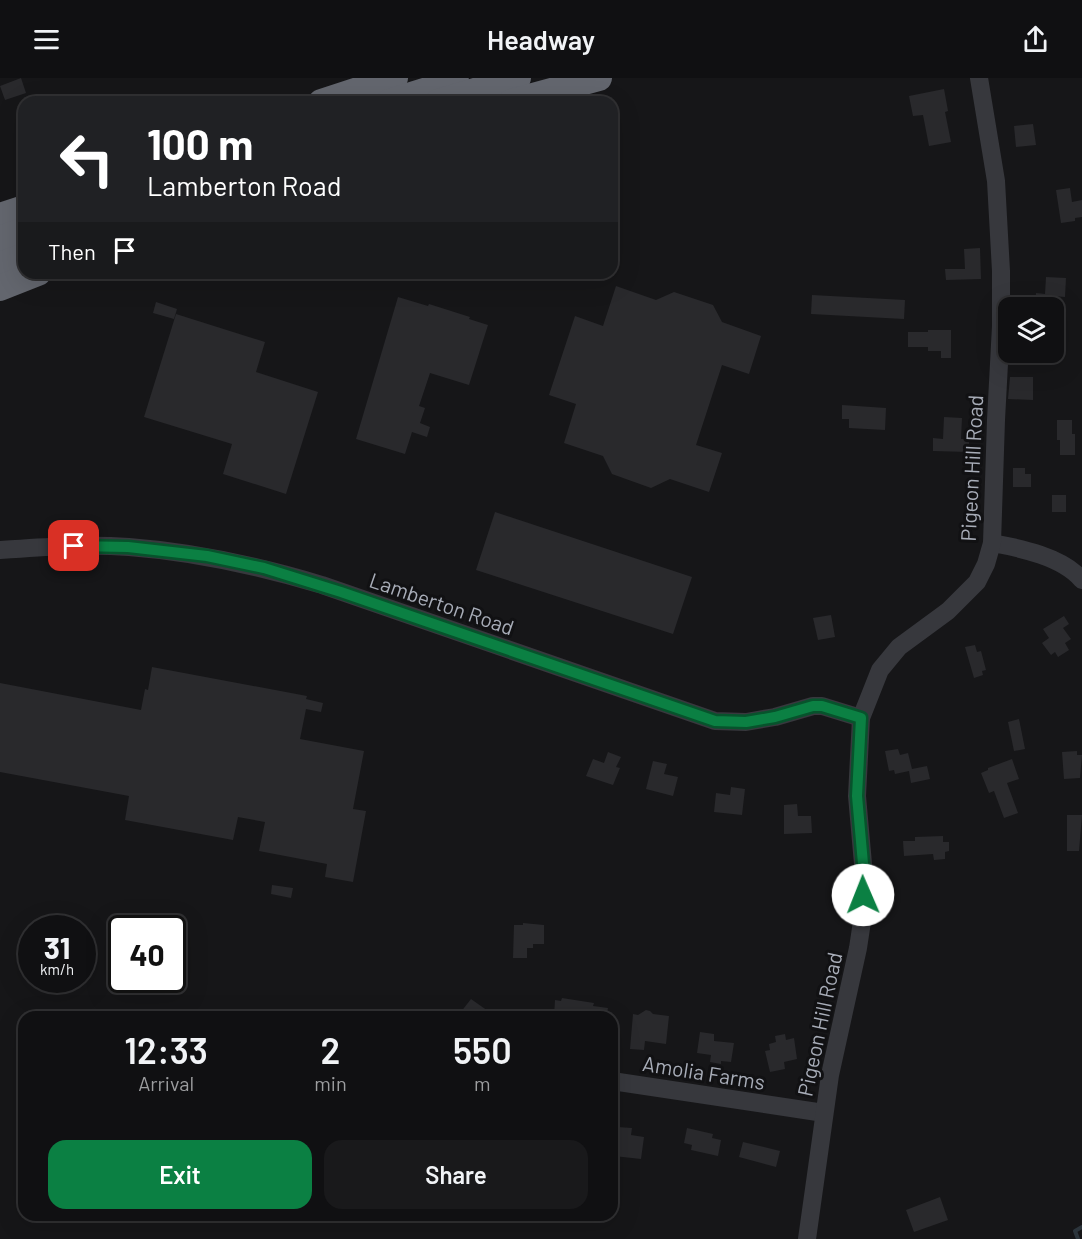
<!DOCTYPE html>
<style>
:root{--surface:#101012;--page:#19191b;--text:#f1f3f6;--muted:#9c9d9f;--line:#303032;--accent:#0b8043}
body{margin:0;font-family:Barlow,sans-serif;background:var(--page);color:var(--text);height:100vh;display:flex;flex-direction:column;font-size:22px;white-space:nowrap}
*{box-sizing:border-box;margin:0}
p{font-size:20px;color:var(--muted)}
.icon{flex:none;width:33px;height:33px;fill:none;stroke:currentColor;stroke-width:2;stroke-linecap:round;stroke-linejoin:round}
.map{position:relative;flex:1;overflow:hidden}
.side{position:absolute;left:18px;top:933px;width:600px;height:210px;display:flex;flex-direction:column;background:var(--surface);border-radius:18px;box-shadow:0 6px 24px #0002,0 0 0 2px var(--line)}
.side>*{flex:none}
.top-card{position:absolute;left:18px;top:18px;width:600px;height:183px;border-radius:18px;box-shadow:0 6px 24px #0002,0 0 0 2px var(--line);background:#202124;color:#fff;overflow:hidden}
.controls{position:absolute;left:998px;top:219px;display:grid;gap:12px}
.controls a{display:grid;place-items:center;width:66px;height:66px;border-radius:12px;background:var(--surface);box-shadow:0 6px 24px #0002,0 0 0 2px var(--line);font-size:30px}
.speed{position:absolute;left:18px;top:837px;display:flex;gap:12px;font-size:30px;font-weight:700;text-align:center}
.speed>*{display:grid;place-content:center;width:78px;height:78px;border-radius:50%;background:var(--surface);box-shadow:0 6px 24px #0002,0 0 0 2px var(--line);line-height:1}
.speed small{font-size:15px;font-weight:400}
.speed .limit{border:3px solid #111;border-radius:9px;background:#fff;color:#111}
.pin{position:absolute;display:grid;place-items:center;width:51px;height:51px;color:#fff;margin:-26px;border-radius:12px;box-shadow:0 3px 9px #0006}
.me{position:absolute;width:66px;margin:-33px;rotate:359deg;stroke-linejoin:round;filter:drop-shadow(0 0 4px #0008)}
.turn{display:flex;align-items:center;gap:21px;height:126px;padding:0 30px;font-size:27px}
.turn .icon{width:78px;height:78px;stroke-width:2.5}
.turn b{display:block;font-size:42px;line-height:51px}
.then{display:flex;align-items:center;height:57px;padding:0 30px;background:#0003;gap:12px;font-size:22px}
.eta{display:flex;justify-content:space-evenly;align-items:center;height:102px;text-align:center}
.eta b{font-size:36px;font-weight:600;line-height:42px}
.cta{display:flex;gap:12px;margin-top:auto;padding:12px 30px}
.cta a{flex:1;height:69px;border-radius:18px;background:var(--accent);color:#fff;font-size:24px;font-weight:600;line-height:69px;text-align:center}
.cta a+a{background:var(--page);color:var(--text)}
header{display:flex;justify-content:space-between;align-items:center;height:78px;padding:0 30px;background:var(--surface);font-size:27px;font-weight:600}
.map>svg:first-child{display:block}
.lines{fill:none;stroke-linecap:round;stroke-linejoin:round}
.stream{stroke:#2c353c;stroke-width:4}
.building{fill:#29292c}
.minor{stroke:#37383d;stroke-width:18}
.highway{stroke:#63666e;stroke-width:26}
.route-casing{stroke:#07532c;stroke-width:15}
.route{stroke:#0b8043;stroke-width:10}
.labels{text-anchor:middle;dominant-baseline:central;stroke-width:6;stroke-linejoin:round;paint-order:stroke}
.street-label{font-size:21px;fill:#a8adb8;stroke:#111113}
</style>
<header><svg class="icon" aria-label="menu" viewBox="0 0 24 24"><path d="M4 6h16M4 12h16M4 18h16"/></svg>Headway<svg class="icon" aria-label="share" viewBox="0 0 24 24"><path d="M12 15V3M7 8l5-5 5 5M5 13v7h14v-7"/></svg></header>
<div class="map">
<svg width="1082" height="1161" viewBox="0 0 1082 1161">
<rect width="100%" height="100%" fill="#161618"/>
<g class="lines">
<path class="stream" d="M1078 1161 1075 1153 1082 1149"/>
</g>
<g class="building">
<path d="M21 0 26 15 5 22 0 8Z"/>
<path d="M944 11 948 33 945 34 951 64 929 68 923 37 913 38 909 18Z"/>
<path d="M1033 46 1036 67 1016 69 1014 48Z"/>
<path d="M1070 110 1072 124 1082 122V139L1075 140V143L1061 145 1056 112Z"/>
<path d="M980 170 981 201 946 202 945 191H965L964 171Z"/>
<path d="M1046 199 1066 200 1065 219 1053 218 1052 230H1035L1036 215 1045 216Z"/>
<path d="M616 208 656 222 674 214 713 227 722 244 761 258 749 296 722 287 696 367 722 375 709 414 670 401 651 410 612 396 603 378 564 365 576 326 549 317 575 238 603 248Z"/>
<path d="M812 217 905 222 904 241 811 236Z"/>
<path d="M398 219 428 228 429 226 470 239 469 241 488 247 469 307 430 295 419 328 425 330 420 345 430 349 427 359 412 354 405 376 356 361Z"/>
<path d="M156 224 177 231 174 241 153 235Z"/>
<path d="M176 236 265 264 256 294 318 314 286 416 223 396 232 366 144 339Z"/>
<path d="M928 252H951V280H941V273H928V269H908V254H928Z"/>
<path d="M1010 299H1033V322L1008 321Z"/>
<path d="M842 327 886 330 885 352 849 350V341H842Z"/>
<path d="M944 339 962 340 961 361H969V374L933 373V360L943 361Z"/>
<path d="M1057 342H1072V356H1075V377H1060V362H1057Z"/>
<path d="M1013 390H1025V396H1031V409H1013Z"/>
<rect x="1052" y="417" width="14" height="17"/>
<path d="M495 434 692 499 673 556 476 492Z"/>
<path d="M831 537 835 559 818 562 813 540Z"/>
<path d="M1064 538 1069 546 1063 550 1071 561 1065 565 1069 572 1058 579 1055 574 1051 577 1042 565 1049 560 1043 551Z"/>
<path d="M975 567 977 574 981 573 986 592 982 593 983 597 974 600 965 569Z"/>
<path d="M152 589 307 618 306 621 323 625 321 634 306 631 300 661 364 673 353 731 366 733 353 804 325 799 327 786 259 773 265 744 238 739 233 762 125 742 129 718 0 694V605L141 632 145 611 148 612Z"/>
<path d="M1019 641 1025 671 1014 673 1008 644Z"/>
<path d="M898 671 900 677 908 675 912 691 927 688 930 701 911 705 909 693 895 696 894 692 889 693 885 673Z"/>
<path d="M1077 673V677H1082L1080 700 1064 701 1062 674Z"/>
<path d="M608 674 621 679 616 689 620 690 613 707 586 698 593 681 604 685Z"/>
<path d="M1012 681 1019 701 1007 705 1018 735 1004 740 994 713 989 715 981 695 988 692V690Z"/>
<path d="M653 683 667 686 664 696 678 699 673 718 646 711Z"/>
<path d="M731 709 745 711 742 737 714 734 716 715 730 717Z"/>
<path d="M797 726 798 738H811L812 755 784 756V727Z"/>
<path d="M1067 737H1082L1079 773H1067Z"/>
<path d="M943 758V764H949V773L945 774V781L934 782 933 776 904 778 903 763H915V759Z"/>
<path d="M272 807 293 810 291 820 271 816Z"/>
<path d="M523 845 544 847V866H533V870H527V880H513L514 847H523Z"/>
<path d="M562 920 594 925 593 928 608 930 606 939H554L555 922 561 923Z"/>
<path d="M471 921 488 933 484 939H457Z"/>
<path d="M646 932 650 933 653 936 669 938 666 966 645 963 644 972 630 971 633 936 638 937Z"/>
<path d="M700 954 714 956V963L734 965 731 984 721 983V986L710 984 711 977 697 975Z"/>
<path d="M785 956 786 962 794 960 797 981 784 984 785 991 770 994 765 973 770 972 769 966 776 964 775 958Z"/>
<path d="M617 1049 632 1050 631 1057 644 1059 641 1081 614 1078Z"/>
<path d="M687 1050 713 1056 712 1060 721 1062 718 1078 691 1072 692 1067 684 1065Z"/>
<path d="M743 1064 780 1073 776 1089 739 1079Z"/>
<path d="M940 1119 948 1142 914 1154 906 1132Z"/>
</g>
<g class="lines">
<g class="minor">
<path d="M992 465C1020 470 1063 479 1082 502"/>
<path d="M0 472C43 469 86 466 129 469 195 474 259 488 322 507L715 643 746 644 775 639 813 628H822L861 640"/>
<path d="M612 1003 824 1035"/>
<path d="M807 1161 830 997 858 870 863 837 864 797 857 718 861 640 880 592 899 569 948 533 977 504 986 486 992 465 996 342 1001 248V193L996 103 979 0"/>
</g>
<g class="highway">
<path d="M321 24 395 0"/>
<path d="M389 24 456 3"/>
<path d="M438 24 518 0"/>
<path d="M511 24 599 0"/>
<path d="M0 138 24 130"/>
<path d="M0 161 24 152"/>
<path d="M0 187 24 178"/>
<path d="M0 210 38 195"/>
</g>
</g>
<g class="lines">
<defs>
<path id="route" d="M74 468 128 469 207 478 264 490 341 514 715 643 746 644 775 639 813 628H822L861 640 857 718 864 797 863 817"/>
</defs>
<use href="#route" class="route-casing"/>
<use href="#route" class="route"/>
</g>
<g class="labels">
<g class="street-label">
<text transform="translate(971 390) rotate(-87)">Pigeon Hill Road</text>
<text transform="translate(442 525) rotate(19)">Lamberton Road</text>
<text transform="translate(819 946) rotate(-78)">Pigeon Hill Road</text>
<text transform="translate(704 994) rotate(9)">Amolia Farms</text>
</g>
</g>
</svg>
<div class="controls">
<a><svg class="icon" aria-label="layers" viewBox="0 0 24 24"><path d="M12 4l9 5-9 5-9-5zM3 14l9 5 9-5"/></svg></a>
</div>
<div class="speed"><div>31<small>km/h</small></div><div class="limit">40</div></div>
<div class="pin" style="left:74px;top:468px;background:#d93025"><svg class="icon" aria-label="arrive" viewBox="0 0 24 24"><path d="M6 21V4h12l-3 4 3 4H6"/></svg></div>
<svg class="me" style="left:863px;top:817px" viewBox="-20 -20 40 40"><circle r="19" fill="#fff"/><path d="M0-13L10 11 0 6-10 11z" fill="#0b8043"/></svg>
<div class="top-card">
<div class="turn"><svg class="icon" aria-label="left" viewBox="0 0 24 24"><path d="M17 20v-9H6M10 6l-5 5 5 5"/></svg><div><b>100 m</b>Lamberton Road</div></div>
<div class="then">Then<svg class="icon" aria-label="arrive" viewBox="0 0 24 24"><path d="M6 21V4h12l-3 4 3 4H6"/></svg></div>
</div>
<section class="side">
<div class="eta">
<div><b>12:33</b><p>Arrival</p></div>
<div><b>2</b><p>min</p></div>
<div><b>550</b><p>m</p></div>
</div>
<div class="cta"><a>Exit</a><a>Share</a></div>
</section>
</div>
